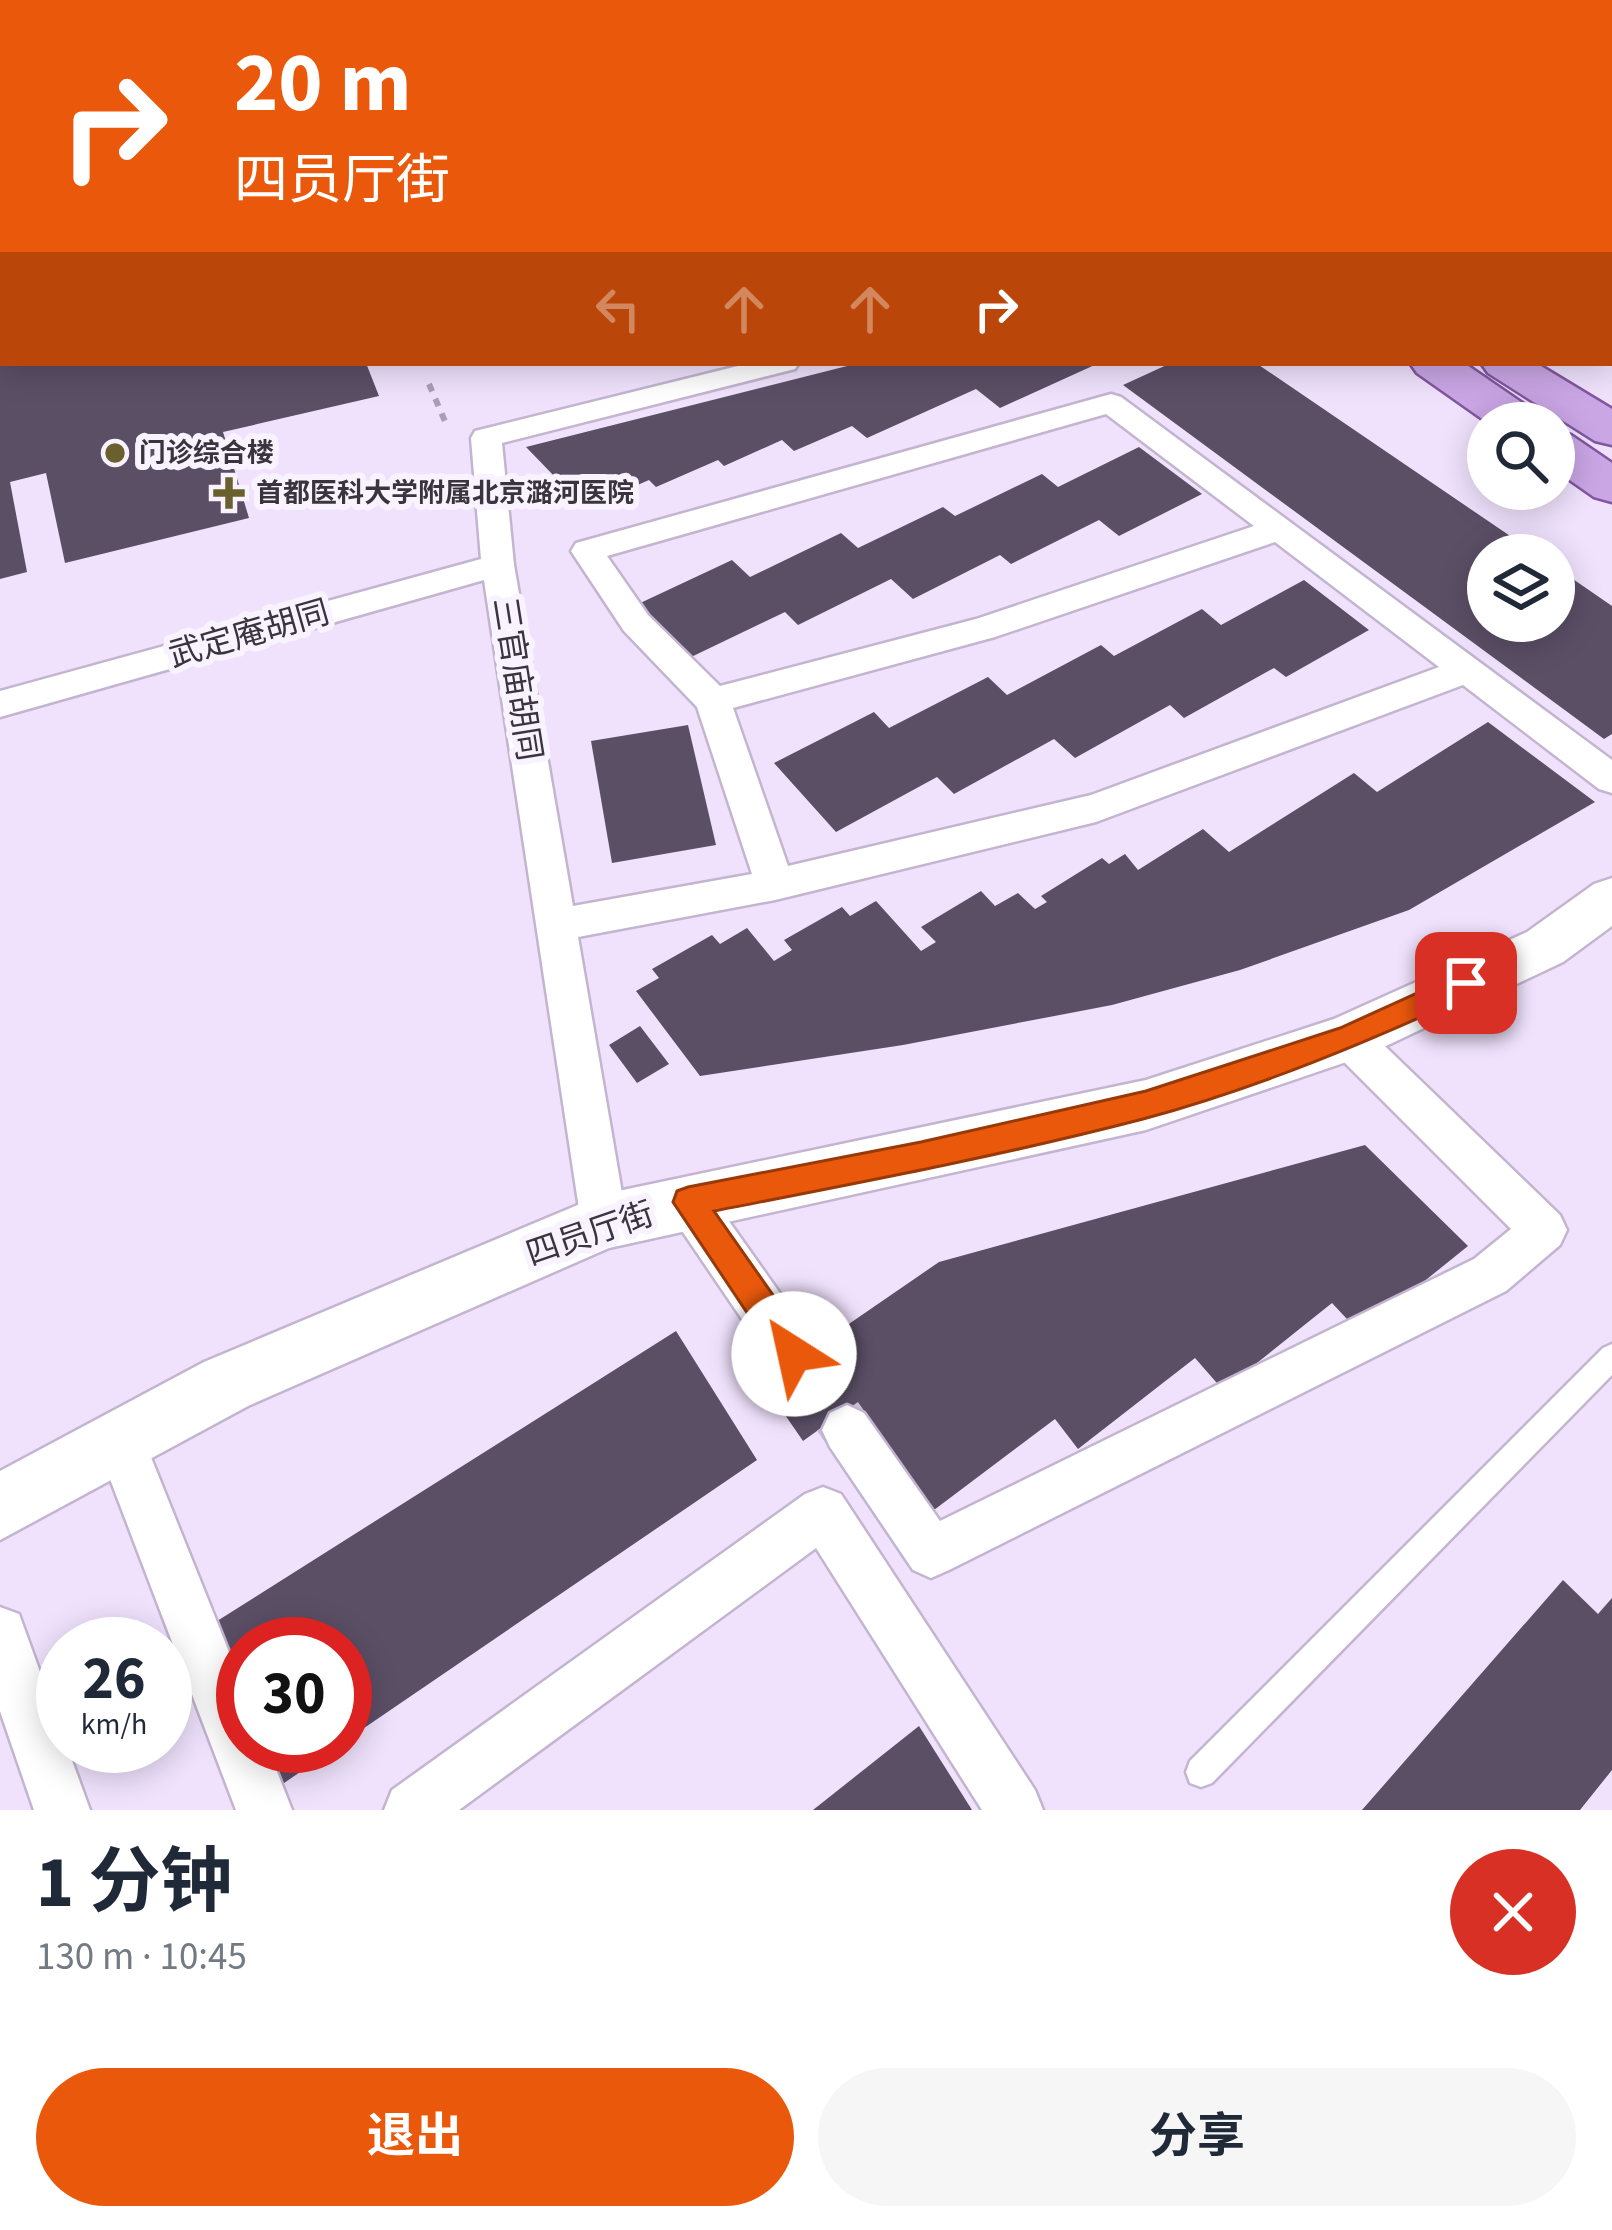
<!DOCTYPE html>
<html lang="zh">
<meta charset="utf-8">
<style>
:root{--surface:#fff;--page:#f6f6f7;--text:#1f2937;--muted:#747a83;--accent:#ea580c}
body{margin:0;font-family:"Source Sans 3","Noto Sans SC",sans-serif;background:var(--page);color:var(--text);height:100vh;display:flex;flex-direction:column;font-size:45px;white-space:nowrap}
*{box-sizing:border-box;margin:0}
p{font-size:39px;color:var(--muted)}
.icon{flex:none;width:66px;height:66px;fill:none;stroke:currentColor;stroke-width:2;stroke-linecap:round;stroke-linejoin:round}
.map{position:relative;height:1810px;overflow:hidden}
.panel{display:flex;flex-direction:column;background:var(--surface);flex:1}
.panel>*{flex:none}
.hud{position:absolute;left:0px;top:0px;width:1614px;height:366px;box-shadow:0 6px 30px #0003;background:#ea580c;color:#fff;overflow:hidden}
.buttons{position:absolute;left:1467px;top:402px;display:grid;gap:24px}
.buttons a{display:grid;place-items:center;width:108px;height:108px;border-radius:50%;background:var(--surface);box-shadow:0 6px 30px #0003;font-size:60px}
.speed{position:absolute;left:36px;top:1617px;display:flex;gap:24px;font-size:60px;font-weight:700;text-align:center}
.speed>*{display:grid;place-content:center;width:156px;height:156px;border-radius:50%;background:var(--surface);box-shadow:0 6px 30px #0003;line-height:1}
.speed small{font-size:30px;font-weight:400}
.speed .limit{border:18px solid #d22;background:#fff;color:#111}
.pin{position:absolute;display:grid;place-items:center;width:102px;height:102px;color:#fff;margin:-51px;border-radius:24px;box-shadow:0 6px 18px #0006}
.me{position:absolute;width:132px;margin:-66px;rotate:325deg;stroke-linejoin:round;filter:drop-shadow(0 0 9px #0008)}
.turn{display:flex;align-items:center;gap:42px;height:252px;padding:0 36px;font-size:54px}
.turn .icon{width:156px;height:156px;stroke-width:2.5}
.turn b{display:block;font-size:84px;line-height:102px}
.lanes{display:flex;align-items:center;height:114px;padding:0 36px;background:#0003;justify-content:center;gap:60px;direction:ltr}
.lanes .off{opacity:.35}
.round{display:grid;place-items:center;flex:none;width:126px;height:126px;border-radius:63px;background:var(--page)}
.overview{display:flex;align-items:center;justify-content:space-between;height:204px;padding:0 36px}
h1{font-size:72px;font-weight:700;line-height:90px}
.primary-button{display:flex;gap:24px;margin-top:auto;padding:24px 36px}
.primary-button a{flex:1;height:138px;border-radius:72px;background:var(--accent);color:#fff;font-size:48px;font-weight:700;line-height:138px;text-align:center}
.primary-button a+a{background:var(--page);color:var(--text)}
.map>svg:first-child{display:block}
.building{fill:#5b4f66}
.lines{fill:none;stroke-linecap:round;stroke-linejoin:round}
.minor-tunnel{stroke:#ccbfd7;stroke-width:50;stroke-dasharray:50 26;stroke-linecap:butt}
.service-casing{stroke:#c3b5d0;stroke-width:5}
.minor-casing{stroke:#c3b5d0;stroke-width:5}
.tertiary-casing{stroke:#c3b5d0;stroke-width:5}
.primary-casing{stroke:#8057a0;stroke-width:5}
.path{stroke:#a99eb3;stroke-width:6;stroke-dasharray:8 8;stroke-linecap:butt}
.service{fill:#fff;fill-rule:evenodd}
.minor{fill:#fff;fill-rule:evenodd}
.tertiary{fill:#fff;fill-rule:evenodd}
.primary{fill:#caa6e5;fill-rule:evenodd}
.route{fill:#ea580c;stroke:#983908;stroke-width:3}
.poi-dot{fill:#6a602d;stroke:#f8f3fe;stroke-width:4.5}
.labels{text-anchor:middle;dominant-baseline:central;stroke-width:12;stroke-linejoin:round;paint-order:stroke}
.far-poi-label{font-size:27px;font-weight:bold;fill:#3a343f;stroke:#f8f3fe;text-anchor:start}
.street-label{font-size:33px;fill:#3a343f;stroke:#f8f3fe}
</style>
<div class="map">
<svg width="1612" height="1810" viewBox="0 0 1612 1810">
<rect width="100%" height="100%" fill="#f0e2fd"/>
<g class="building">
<path d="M0 363H366L379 396 223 432 249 518 65 563 46 473 10 482 27 572 0 579Z"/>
<path d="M859 363H1099L1000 408 976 389 867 438 852 426 794 451 782 440 724 466 718 460 656 487 649 480 585 508 526 447Z"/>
<path d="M1171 363H1256L1538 555H1488V621H1554V566L1612 606V734L1604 739 1123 385Z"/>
<path d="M1139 447 1202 494 1119 536 1099 520 1011 564 1000 555 913 599 891 579 798 625 785 612 687 659 636 605 732 560 750 577 841 533 858 548 943 507 955 516 1042 474 1058 487Z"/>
<path d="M1304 580 1369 630 1286 677 1274 668 1184 718 1170 705 1075 758 1054 739 954 794 937 777 836 832 774 763 874 712 889 728 988 677 1007 695 1101 645 1114 656 1202 609 1221 625Z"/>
<path d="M1488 722 1595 802 1409 910 1240 970 1112 1005 903 1045 700 1076 636 991 659 978 652 969 712 935 720 944 747 928 774 961 792 950 784 940 842 907 850 916 876 901 921 951 936 942 921 927 981 891 995 906 1018 893 1035 909 1047 902 1041 896 1102 858 1109 864 1125 854 1138 870 1203 829 1229 852 1354 773 1377 792Z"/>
<path d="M688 725 716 845 612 863 591 741Z"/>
<path d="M640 1026 669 1064 637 1083 609 1045Z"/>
<path d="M1365 1145 1468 1246 1360 1333 1332 1303 1223 1390 1195 1358 1078 1449 1055 1419 930 1513 853 1405 803 1441 763 1383 939 1262Z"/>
<path d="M676 1331 757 1460 345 1741V1644H243V1721L206 1628Z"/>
<path d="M1563 1580 1598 1614 1612 1598V1770L1580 1810H1362Z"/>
<path d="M919 1726 972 1810H813Z"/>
<path d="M252 1746H338L271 1792Z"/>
</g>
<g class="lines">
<path class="minor-tunnel" d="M794 1354 847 1430"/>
<defs>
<path id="service" d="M1612 1344V1375L1212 1783 1201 1787 1190 1783 1186 1772 1190 1761 1603 1348Z"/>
<g id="minor">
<path d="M750 363H799L795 369 502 443 514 565 573 906 752 874 697 707 624 631 571 551 576 543 1111 394 1121 397 1612 760V793L1599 789 1463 685 1096 822 775 900 578 937 627 1222 620 1237 604 1243 588 1237 581 1222 484 580 0 717V691L481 559 471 438 475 431ZM1106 414 1254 526 976 619 720 686 648 615 607 556ZM1275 542 1439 667 1091 795 788 866 733 708 995 637Z"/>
<path d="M1348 1020 1363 1025 1560 1215 1567 1230 1560 1245 1506 1291 949 1570 931 1578 913 1570 830 1447 822 1430 830 1413 847 1405 864 1413 940 1521 1474 1259 1511 1229 1333 1051 1327 1038 1333 1025Z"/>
<path d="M688 1180 704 1186 811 1337 818 1354 811 1371 794 1378 777 1371 672 1216 666 1201 672 1186Z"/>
<path d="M121 1417 138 1425 243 1687V1746H267L292 1810H236L96 1442 104 1425Z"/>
<path d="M823 1487 841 1494 1035 1790 1043 1810H982L816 1548 459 1810H384L392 1790 805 1494Z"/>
<path d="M0 1607 19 1614 90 1810H34L0 1711Z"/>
</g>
<path id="tertiary" d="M1612 878V926L1563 962 1367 1055 1146 1130 609 1248 248 1406 0 1540V1471L204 1362 604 1194 1146 1080 1334 1019 1527 932 1594 884Z"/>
<g id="primary">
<path d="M703 0H752L700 3Z"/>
<path d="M978 0H1013L1016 3H980Z"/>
<path d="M1028 0H1065L1068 3H1031Z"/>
<path d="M3 158V182L0 183V159Z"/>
<path d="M1410 363H1464L1537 413 1544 423H1488L1417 373Z"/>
<path d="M1481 363H1536L1612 409V445L1595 441 1488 373Z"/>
<path d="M1554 431 1571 435 1612 463V502L1594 497 1554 469Z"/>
</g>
</defs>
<use href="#service" class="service-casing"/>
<use href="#minor" class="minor-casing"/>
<use href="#tertiary" class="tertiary-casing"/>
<use href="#primary" class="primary-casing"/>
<path class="path" d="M429 384 447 426"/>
<use href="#service" class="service"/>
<use href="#minor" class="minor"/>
<use href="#tertiary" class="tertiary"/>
<use href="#primary" class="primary"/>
</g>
<path class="route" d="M1466 971 1476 975 1480 983 1476 992C1368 1042 1258 1088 1143 1119 1001 1156 857 1183 714 1211L806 1342 811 1354 806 1365 794 1370 782 1365 673 1202 677 1191 688 1187 921 1142 1146 1091 1340 1028Z"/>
<g class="poi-dot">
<circle cx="115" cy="453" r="12"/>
<path d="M223 475h12v12h12v12h-12v12h-12v-12h-12v-12h12z"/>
</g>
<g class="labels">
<g class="far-poi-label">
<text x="139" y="453">门诊综合楼</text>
<text x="256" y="493">首都医科大学附属北京潞河医院</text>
</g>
<g class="street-label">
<text transform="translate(249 634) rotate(-16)">武定庵胡同</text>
<text transform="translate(517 679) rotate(81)">三官庙胡同</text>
<text transform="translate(590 1234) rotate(-19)">四员厅街</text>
</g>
</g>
</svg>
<div class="buttons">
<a><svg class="icon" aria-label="search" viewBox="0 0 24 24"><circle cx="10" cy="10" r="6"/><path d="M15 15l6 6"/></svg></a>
<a><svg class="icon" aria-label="layers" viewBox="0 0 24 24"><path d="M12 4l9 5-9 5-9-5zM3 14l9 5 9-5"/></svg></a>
</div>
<div class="speed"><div>26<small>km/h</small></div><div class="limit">30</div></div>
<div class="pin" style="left:1466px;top:983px;background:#d93025"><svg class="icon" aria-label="arrive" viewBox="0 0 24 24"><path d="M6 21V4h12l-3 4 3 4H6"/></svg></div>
<svg class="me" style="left:794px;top:1354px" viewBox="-20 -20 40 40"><circle r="19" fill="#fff"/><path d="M0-13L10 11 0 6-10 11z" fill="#ea580c"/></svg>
<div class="hud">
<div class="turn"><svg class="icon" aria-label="right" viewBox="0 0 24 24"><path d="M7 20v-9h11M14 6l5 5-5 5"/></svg><div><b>20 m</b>四员厅街</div></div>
<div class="lanes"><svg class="icon off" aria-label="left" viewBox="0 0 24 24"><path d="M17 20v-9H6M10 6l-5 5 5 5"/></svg><svg class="icon off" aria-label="ahead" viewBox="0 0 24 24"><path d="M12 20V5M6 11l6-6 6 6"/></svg><svg class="icon off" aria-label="ahead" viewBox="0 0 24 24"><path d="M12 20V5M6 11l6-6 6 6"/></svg><svg class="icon" aria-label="right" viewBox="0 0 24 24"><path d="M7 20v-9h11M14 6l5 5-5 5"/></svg></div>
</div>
</div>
<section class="panel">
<div class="overview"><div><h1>1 分钟</h1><p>130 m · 10:45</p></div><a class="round" style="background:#d93025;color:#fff"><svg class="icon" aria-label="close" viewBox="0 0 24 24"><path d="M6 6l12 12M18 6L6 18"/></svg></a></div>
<div class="primary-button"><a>退出</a><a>分享</a></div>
</section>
